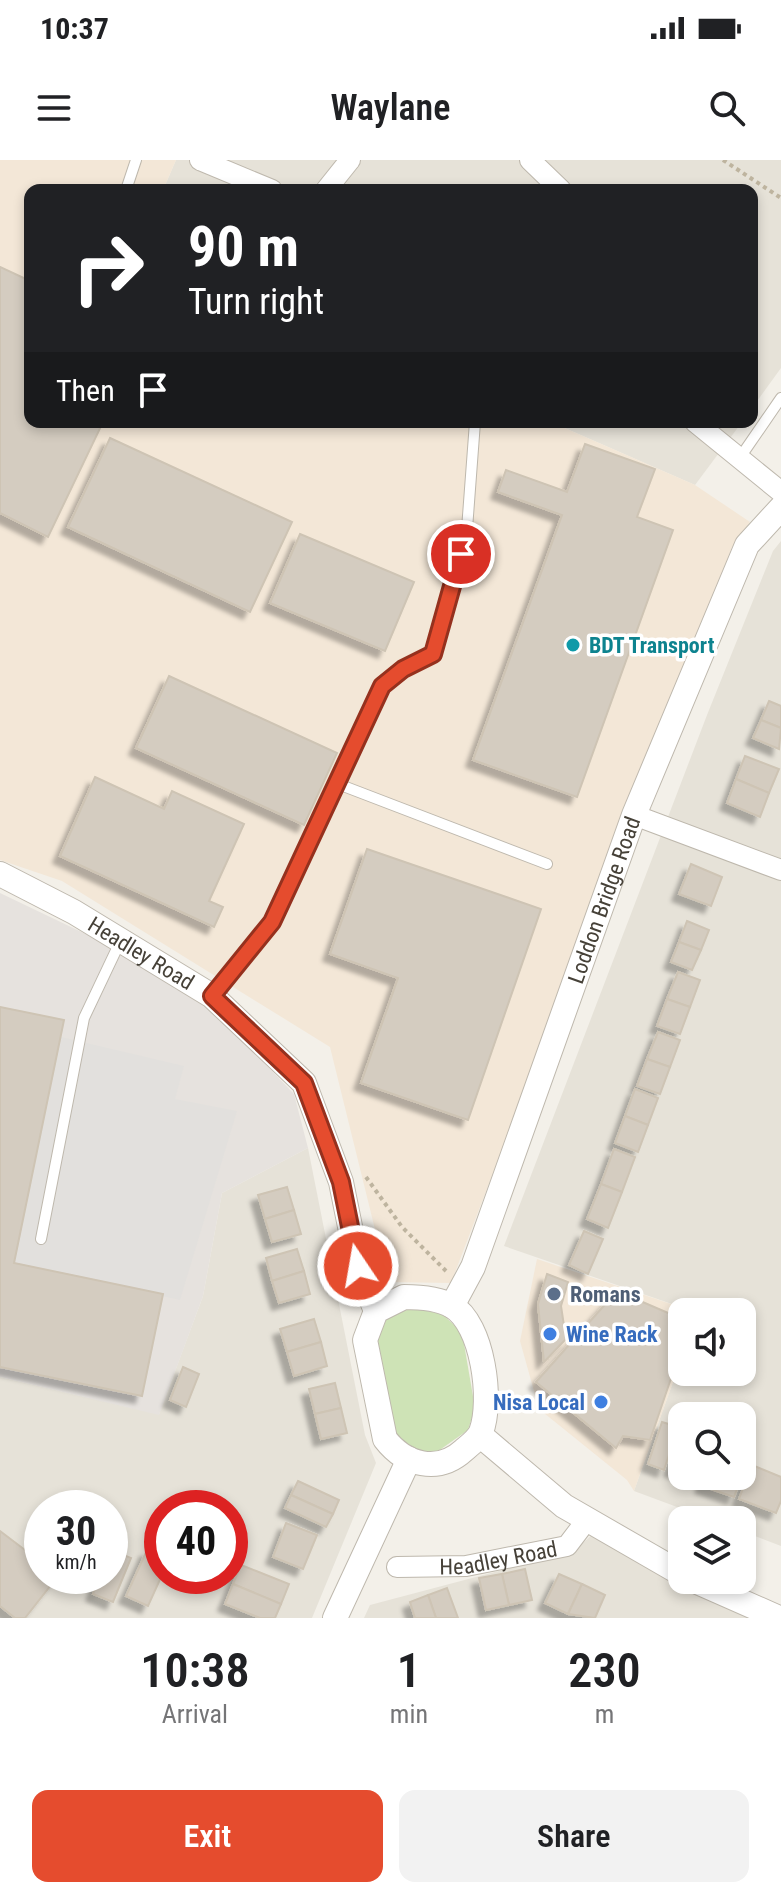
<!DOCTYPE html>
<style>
:root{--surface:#fff;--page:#f2f2f2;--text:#202124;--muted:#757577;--accent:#e54c2e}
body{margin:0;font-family:"Roboto Condensed",sans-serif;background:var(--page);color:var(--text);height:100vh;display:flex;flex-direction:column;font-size:30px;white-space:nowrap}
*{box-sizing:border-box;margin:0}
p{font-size:26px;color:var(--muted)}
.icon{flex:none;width:44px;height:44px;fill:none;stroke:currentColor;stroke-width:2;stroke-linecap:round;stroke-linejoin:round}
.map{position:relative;height:1458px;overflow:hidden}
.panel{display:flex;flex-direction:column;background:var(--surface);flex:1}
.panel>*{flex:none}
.guide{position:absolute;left:24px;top:24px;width:734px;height:244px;border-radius:16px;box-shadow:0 4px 12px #0003;background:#202124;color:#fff;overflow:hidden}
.controls{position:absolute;left:668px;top:1138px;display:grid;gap:16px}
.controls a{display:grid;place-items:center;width:88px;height:88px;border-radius:16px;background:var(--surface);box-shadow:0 4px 12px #0003;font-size:40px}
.speed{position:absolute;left:24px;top:1330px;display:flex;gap:16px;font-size:40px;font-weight:700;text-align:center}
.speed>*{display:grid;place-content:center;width:104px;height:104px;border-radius:50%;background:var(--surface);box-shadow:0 4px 12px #0003;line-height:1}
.speed small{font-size:20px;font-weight:400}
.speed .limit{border:12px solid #d22;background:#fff;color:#111}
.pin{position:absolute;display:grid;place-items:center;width:68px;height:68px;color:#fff;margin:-34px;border:4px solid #fff;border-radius:50%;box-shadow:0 2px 8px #0007}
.me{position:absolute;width:88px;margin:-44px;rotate:348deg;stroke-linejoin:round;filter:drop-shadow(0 0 6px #0008)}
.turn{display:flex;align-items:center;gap:28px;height:168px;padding:0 32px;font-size:36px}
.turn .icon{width:104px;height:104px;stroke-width:2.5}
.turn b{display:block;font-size:56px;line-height:68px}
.then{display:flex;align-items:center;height:76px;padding:0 32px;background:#0003;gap:16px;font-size:30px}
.eta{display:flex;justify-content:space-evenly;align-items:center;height:136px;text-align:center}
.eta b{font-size:48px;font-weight:600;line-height:56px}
.button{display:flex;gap:16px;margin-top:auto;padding:16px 32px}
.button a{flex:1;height:92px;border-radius:16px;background:var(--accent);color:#fff;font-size:32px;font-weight:600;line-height:92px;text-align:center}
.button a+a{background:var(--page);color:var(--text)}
.status{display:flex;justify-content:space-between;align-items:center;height:56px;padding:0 40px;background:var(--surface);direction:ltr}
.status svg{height:22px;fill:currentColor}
header{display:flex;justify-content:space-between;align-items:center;height:104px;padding:0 32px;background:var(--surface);font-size:36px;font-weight:600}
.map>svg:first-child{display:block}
.residential{fill:#e6e2d8;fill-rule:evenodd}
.commercial{fill:#f3e7d7}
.industrial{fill:#e6e2de}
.green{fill:#cee3b6}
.parking{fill:#e2e0dd}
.building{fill:#d4ccc0;stroke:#cec4b4;stroke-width:2;filter:url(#shadow)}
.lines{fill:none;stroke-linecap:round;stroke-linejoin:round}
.service-casing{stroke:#beb8ad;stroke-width:12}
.minor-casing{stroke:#beb8ad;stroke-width:22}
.tertiary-casing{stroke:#beb8ad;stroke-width:26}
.path{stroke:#beb49f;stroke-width:4;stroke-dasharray:4 4;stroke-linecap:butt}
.service{stroke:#fff;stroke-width:10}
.minor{stroke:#fff;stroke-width:20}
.tertiary{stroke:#fff;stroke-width:24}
.route-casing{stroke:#95311e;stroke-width:20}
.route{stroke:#e54c2e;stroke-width:14}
.culture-dot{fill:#0f9aa8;stroke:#fff;stroke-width:3}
.service-dot{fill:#5c6f8a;stroke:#fff;stroke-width:3}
.shop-dot{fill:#3f7fe0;stroke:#fff;stroke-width:3}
.labels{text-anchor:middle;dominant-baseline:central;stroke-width:7;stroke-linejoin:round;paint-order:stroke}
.culture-label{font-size:22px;font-weight:bold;fill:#0d838f;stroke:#fff;text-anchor:start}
.street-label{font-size:22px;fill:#464138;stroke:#fff}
.service-label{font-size:22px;font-weight:bold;fill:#4e5e75;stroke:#fff;text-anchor:start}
.shop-label{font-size:22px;font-weight:bold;fill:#366cbe;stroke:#fff;text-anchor:start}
</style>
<div class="status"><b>10:37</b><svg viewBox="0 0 49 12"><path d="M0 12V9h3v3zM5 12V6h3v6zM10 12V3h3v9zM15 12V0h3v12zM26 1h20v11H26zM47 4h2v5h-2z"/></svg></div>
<header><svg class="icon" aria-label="menu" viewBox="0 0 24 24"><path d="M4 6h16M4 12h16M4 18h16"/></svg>Waylane<svg class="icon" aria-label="search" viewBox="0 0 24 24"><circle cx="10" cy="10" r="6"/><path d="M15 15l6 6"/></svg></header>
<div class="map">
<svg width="781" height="1458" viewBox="0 0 781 1458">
<defs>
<filter id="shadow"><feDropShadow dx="-7" dy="7" stdDeviation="2" flood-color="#0004"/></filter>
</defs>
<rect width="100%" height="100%" fill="#f3f0e9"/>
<g class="residential">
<path d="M176 0H781V208L752 248V30H163Z"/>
<path d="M551 262H742L695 325Z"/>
<path d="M781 381V1386L742 1371V1360H712L634 1331 682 1197V1212H742V1152H695L504 1086 707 555 773 391ZM682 1256H742V1316H682Z"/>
<path d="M308 988 365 1275 376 1303 312 1458H0V1217L159 1254 203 1136 222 1033ZM42 1348H110V1416H42ZM162 1348H230V1416H162Z"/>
<path d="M595 1372 752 1458H364L370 1445 574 1391Z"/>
</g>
<g class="commercial">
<path d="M0 0H176L163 30H30V262H551L695 325 750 362 732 387 451 1123 388 1122 330 887 62 721 0 700Z"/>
<path d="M537 1099 695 1152H682V1197L634 1331 627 1320 539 1249 520 1181Z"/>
</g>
<path class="industrial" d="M0 733 117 789 210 846 294 934 308 988 222 1033 203 1136 159 1255 0 1217Z"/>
<path class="green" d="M412 1148 442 1154 462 1172 475 1248 468 1270 434 1294H422L394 1276 377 1182 387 1158Z"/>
<path class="parking" d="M61 877 184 906 175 939 237 951 180 1140 14 1103Z"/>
<g class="building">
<path d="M0 107 30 121V262H103L48 377 0 353Z"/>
<path d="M110 278 292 362 250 452 68 367Z"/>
<path d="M585 284 655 309 637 357 673 370 577 637 473 600 562 355 498 332 506 310 567 332Z"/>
<path d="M300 374 414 422 385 491 270 443Z"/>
<path d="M169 516 337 593 304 665 136 588Z"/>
<path d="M769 541 781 546V568L761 560Z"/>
<path d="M761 560 781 568 779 589 753 578Z"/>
<path d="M745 596 779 609 769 633 736 619Z"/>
<path d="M95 617 164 649 172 631 244 664 209 741 223 747 214 767 60 696Z"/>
<path d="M736 619 769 633 760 657 727 643Z"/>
<path d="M367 689 541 749 468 960 361 923 398 818 330 794Z"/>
<path d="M691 704 722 717 711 746 679 734Z"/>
<path d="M687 761 709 770 701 790 679 782Z"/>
<path d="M679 782 701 790 692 810 671 802Z"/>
<path d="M678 812 700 820 690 847 667 839Z"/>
<path d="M667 839 690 847 680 874 657 866Z"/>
<path d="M0 847 64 860 14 1103 163 1134 142 1236 0 1207Z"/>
<path d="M658 872 680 880 670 907 647 899Z"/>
<path d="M647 899 670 907 660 934 637 926Z"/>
<path d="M635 929 658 938 648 965 625 956Z"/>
<path d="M625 956 648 965 638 992 615 983Z"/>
<path d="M614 989 635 997 622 1032 601 1024Z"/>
<path d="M601 1024 622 1032 608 1068 587 1059Z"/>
<path d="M287 1027 294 1050 265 1059 258 1035Z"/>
<path d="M294 1050 301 1074 272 1082 265 1059Z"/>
<path d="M584 1071 603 1079 588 1114 569 1105Z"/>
<path d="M297 1089 304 1111 272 1121 266 1098Z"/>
<path d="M304 1111 310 1134 279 1143 272 1121Z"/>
<path d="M547 1114 568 1122 561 1146 566 1179 544 1202 538 1144Z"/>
<path d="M617 1131 682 1159V1186L650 1280 623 1276 616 1288 536 1222Z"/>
<path d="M314 1159 321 1182 287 1192 280 1169Z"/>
<path d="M321 1182 327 1206 294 1216 287 1192Z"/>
<path d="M183 1207 199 1214 186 1247 170 1240Z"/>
<path d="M335 1223 341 1248 315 1254 309 1229Z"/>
<path d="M341 1248 347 1273 321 1279 315 1254Z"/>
<path d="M662 1262 678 1267 664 1310 648 1304Z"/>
<path d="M678 1289 682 1291V1313L671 1309Z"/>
<path d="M752 1305 781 1317V1341L776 1353 739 1339Z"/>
<path d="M706 1316H742L734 1337 702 1326Z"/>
<path d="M298 1321 339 1340 333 1354 291 1335Z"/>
<path d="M291 1335 333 1354 326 1367 285 1348Z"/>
<path d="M286 1363 317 1375 303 1409 273 1397Z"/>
<path d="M0 1371 42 1403V1416H58L25 1458H15L0 1446Z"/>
<path d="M111 1390 131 1398 113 1442 93 1434 100 1416H110Z"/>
<path d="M147 1390 162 1396V1415L148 1446 126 1436Z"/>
<path d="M241 1405 289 1424 281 1444 233 1424Z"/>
<path d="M525 1409 532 1440 509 1445 502 1414Z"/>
<path d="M502 1414 509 1445 486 1450 479 1418Z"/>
<path d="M559 1414 582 1424 568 1454 545 1443Z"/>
<path d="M233 1424 281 1444 275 1458H260L225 1444Z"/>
<path d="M582 1424 605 1435 595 1458 568 1454Z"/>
<path d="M447 1428 458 1458H436L428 1435Z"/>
<path d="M428 1435 436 1458H415L410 1442Z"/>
</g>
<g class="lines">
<defs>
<g id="service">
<path d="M126 30 136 0"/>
<path d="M739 299 781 238"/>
<path d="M338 624 547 704"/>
<path d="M212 836 272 762 382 526 403 509 433 494 467 369 475 262"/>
<path d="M41 1079 84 858 120 782"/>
</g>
<g id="minor">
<path d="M200 0 272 30"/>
<path d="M530 0 561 30"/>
<path d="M326 30 350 0"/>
<path d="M695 262 781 332"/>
<path d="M634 655 781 710"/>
<path id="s1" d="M397 1407 466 1406 567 1386 586 1361"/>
</g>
<g id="tertiary">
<path id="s2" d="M0 714 74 752 212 836 304 923 341 1022 358 1106 376 1151"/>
<path d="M404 1137C420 1137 438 1138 452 1146 483 1164 493 1241 481 1272 478 1279 470 1285 464 1290 438 1314 405 1305 385 1279L365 1180 376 1151Z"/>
<path id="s3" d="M452 1146 473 1107 634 655 747 385 781 348"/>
<path d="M480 1275 564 1346 682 1414"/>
<path d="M693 1420 779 1458"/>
<path d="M335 1458 409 1299"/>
</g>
</defs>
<use href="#service" class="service-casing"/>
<use href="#minor" class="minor-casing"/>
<use href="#tertiary" class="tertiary-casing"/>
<g class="path">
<path d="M723 0 781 38"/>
<path d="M366 1017 402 1067 446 1111"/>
</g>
<use href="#service" class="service"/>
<use href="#minor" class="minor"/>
<use href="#tertiary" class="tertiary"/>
</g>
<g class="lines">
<defs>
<path id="route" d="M358 1106 341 1022 304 923 212 836 272 762 382 526 403 509 433 494 461 394"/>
</defs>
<use href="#route" class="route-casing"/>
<use href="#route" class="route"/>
</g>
<circle class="culture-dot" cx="573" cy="485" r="8"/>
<circle class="service-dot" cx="554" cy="1134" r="8"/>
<g class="shop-dot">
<circle cx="550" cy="1174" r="8"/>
<circle cx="601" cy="1242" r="8"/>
</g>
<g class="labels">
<g class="culture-label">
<text x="589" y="485">BDT Transport</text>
</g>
<g class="street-label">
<text stroke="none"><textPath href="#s3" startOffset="434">Loddon Bridge Road</textPath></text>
<text stroke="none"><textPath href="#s2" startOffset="162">Headley Road</textPath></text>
<text stroke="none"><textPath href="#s1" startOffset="102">Headley Road</textPath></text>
</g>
<g class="service-label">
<text x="570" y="1134">Romans</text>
</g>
<g class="shop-label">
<text x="566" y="1174">Wine Rack</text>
<text x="585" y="1242" text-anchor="end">Nisa Local</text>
</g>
</g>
</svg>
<div class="controls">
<a><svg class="icon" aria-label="sound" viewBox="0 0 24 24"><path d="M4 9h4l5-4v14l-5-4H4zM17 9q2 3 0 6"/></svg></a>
<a><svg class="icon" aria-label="search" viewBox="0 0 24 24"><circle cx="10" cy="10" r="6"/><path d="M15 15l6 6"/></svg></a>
<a><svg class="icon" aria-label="layers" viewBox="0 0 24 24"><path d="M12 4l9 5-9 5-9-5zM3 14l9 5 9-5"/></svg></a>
</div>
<div class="speed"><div>30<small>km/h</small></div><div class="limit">40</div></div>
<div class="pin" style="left:461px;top:394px;background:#d93025"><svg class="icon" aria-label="arrive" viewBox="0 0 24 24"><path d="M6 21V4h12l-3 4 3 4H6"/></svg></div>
<svg class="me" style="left:358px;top:1106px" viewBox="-20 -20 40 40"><circle r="17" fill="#e54c2e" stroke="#fff" stroke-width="3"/><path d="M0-11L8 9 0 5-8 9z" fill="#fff"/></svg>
<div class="guide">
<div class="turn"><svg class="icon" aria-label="right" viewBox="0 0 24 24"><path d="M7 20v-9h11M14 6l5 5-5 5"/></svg><div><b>90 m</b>Turn right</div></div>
<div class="then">Then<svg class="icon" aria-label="arrive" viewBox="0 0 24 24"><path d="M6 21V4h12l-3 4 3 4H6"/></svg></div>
</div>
</div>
<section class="panel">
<div class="eta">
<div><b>10:38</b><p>Arrival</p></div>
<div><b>1</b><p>min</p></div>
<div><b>230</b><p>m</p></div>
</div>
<div class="button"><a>Exit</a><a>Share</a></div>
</section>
